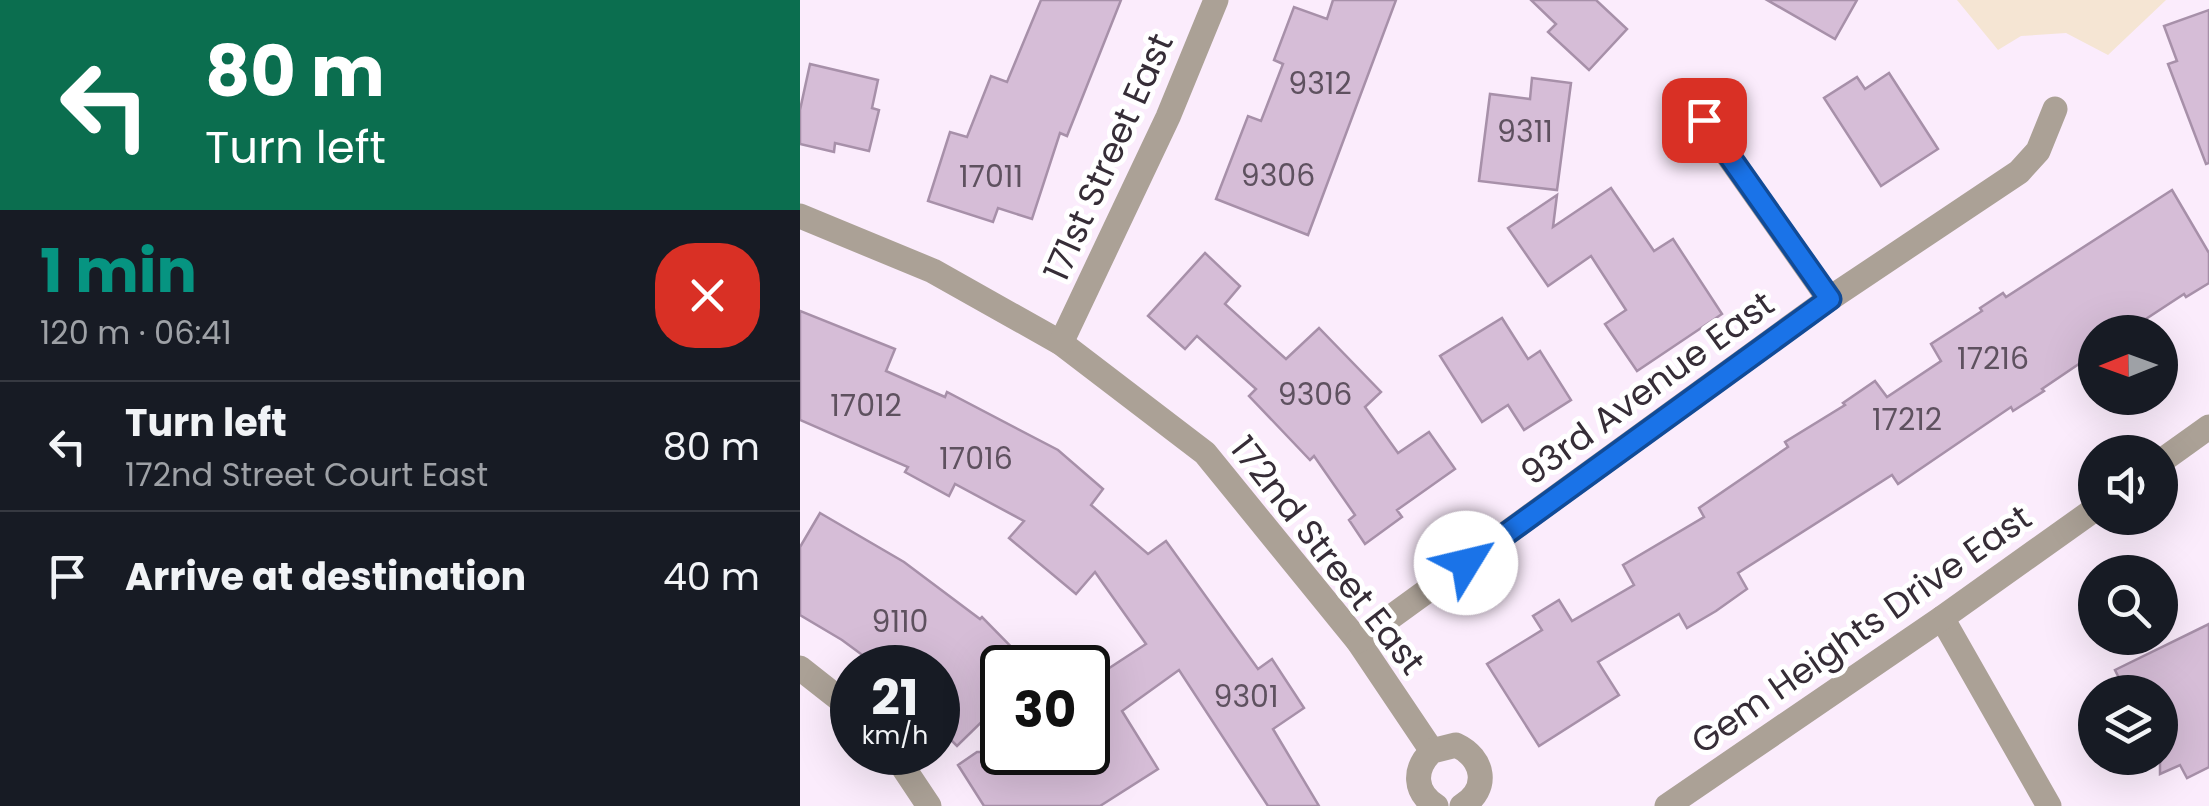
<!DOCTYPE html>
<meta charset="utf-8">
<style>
:root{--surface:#171b24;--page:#242831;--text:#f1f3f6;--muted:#9ea1a6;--line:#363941;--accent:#069481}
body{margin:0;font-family:Poppins,sans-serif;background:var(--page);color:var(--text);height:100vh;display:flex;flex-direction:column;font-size:38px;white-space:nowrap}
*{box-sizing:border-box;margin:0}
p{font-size:32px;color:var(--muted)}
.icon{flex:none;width:55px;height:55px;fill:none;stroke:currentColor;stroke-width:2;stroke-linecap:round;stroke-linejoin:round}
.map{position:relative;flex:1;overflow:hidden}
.panel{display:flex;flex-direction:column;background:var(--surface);width:800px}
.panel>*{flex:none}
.banner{background:#0b6e4f;color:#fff;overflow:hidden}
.needle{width:65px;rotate:269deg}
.controls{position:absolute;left:1278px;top:315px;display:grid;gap:20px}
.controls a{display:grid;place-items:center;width:100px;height:100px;border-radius:50%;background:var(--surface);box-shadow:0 10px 40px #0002;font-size:50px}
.speed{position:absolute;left:30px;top:645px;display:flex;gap:20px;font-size:50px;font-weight:700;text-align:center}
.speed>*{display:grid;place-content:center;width:130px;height:130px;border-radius:50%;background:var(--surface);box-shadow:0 10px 40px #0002;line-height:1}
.speed small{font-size:25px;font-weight:400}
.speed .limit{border:5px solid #111;border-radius:15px;background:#fff;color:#111}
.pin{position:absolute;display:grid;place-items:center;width:85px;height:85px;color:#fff;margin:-42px;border-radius:20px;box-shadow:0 5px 15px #0006}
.me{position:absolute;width:110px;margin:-55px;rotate:54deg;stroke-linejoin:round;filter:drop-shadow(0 0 8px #0008)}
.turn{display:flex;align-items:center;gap:35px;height:210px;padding:0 40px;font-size:45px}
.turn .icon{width:130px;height:130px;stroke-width:2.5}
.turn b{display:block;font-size:70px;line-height:85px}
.round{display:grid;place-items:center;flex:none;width:105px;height:105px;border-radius:40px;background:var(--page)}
.headline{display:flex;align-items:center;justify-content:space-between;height:170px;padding:0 40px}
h1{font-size:60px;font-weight:700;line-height:75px;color:var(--accent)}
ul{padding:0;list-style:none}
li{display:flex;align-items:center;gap:30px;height:130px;padding:0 40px;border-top:2px solid var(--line)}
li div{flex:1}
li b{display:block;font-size:38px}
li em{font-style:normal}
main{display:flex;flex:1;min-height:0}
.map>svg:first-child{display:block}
.education{fill:#f5e5d3}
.building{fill:#d6bdd7;stroke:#a790a9;stroke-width:2.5}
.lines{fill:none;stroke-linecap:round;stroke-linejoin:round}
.minor{stroke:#aba196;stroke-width:25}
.tertiary{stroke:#aba196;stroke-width:25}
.route-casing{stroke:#114b97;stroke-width:25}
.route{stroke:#1a73e8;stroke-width:18}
.labels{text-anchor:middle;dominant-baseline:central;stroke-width:10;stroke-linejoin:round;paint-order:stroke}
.number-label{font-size:30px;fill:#5e515f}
.street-label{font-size:35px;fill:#362d37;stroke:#fff}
</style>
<main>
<section class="panel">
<div class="banner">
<div class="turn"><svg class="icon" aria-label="left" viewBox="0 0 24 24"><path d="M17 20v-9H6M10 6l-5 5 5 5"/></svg><div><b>80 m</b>Turn left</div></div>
</div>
<div class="headline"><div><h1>1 min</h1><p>120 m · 06:41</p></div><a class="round" style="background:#d93025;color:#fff"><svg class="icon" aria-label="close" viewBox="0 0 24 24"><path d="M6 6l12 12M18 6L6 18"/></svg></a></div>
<ul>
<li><svg class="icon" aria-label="left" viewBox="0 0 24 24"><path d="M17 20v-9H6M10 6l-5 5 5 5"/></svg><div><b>Turn left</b><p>172nd Street Court East</p></div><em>80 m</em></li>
<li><svg class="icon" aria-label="arrive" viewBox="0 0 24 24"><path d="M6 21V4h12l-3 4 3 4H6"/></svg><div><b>Arrive at destination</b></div><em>40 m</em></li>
</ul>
</section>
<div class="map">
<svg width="1409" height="806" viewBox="0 0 1409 806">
<rect width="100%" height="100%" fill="#fbecfc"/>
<path class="education" d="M1157 0H1366L1308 55 1266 33 1221 36 1198 50Z"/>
<g class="building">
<path d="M241 0H321L267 136 260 133 232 219 198 208 193 222 128 201 150 132 167 137 191 76 207 82Z"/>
<path d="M533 0H596L508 235 416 199 448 116 461 121 483 64 474 60 494 7 527 19Z"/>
<path d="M731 0H796L827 29 789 70 748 32 756 24Z"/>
<path d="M967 0H1057L1035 39Z"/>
<path d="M1409 10V163L1406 164 1368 64 1377 61 1364 26Z"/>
<path d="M10 64 78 80 72 108 79 110 69 151 35 143 34 152 0 144V110Z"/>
<path d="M1089 73 1138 149 1081 186 1024 98 1057 77 1065 89Z"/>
<path d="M732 78 771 83 757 190 679 181 690 94 730 99Z"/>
<path d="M811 188 854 251 873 239 922 314 837 371 805 324 826 310 791 256 748 286 708 228 757 195 753 227Z"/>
<path d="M1372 190 1409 253V283L1386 297 1384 294 1326 332H1295V353L1242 389 1244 391 1213 411 1211 407 1098 484 1092 475 938 573 947 589 916 611 887 628 879 614 798 662 819 695 739 746 687 664 742 630 733 616 759 600 772 621 834 585 823 565 904 517 899 508 988 447 985 442 1045 405 1043 403 1075 381 1087 397 1141 361 1131 344 1182 311 1180 308 1203 293 1206 297Z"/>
<path d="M405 253 440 286 425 304 486 359 519 328 581 392 565 407 598 453 629 432 655 469 597 510 602 517 565 544 549 520 555 515 514 456 510 460 449 396 456 389 397 336 385 349 348 316Z"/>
<path d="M0 311 95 349 86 371 145 397 147 392 258 450 303 489 291 505 348 554 366 541 458 669 472 659 504 708 473 729 519 806H468L379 670 322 711 358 769 300 806H184L158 765 177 752H288V682L346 644 295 572 276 594 209 538 224 521 155 484 149 496 105 472 108 467 0 420Z"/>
<path d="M702 318 728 359 740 351 771 400 724 430 708 405 682 422 640 356Z"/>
<path d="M20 513 104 562 180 619 182 617 232 668H202V702L157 746 138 727V668H80L42 640 0 615V547Z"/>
<path d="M1409 624V767L1387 778 1380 765 1360 774V692H1326L1315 670Z"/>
</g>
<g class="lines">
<g class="minor">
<path d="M903 120 1029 299"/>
<path d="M0 216 133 271 261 343 405 453 558 641 632 751"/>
<path d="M261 343 368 117 416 0"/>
<path d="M1142 618 1249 806"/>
<path d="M558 641 1029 299 1219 172 1238 151 1255 109"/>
<path d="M0 668 52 709"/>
<path d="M93 752 129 806"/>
<path d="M636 806C614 792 613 769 632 751L656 745C684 758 690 789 662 806"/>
</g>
<g class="tertiary">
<path d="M1360 462 1409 427"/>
<path d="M867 806 1142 618 1295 509"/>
</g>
</g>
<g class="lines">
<defs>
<path id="route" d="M666 563 1030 299 904 120"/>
</defs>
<use href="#route" class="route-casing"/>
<use href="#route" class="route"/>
</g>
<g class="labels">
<g class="number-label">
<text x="520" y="83">9312</text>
<text x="725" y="131">9311</text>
<text x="478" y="175">9306</text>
<text x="191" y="176">17011</text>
<text x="1193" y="358">17216</text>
<text x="515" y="394">9306</text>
<text x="66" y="405">17012</text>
<text x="1107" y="419">17212</text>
<text x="176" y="458">17016</text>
<text x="100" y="621">9110</text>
<text x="446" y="696">9301</text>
</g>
<g class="street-label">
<text transform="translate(308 157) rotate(-66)">171st Street East</text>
<text transform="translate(847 388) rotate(-36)">93rd Avenue East</text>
<text transform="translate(528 555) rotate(52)">172nd Street East</text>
<text transform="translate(1061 629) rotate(-35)">Gem Heights Drive East</text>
</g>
</g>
</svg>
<div class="controls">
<a><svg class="needle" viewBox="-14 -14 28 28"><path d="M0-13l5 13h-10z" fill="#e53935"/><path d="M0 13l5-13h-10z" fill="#9ea1a6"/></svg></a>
<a><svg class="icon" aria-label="sound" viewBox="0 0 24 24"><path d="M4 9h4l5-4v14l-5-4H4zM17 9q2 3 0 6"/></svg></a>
<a><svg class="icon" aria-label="search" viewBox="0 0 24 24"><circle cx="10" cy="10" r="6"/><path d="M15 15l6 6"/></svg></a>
<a><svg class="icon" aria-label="layers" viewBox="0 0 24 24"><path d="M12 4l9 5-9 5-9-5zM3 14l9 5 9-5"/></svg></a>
</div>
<div class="speed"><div>21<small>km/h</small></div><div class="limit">30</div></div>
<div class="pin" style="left:904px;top:120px;background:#d93025"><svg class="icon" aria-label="arrive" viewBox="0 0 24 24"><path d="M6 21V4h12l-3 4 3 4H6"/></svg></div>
<svg class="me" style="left:666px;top:563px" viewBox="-20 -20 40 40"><circle r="19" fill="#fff"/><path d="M0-13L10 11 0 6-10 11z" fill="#1a73e8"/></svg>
</div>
</main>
